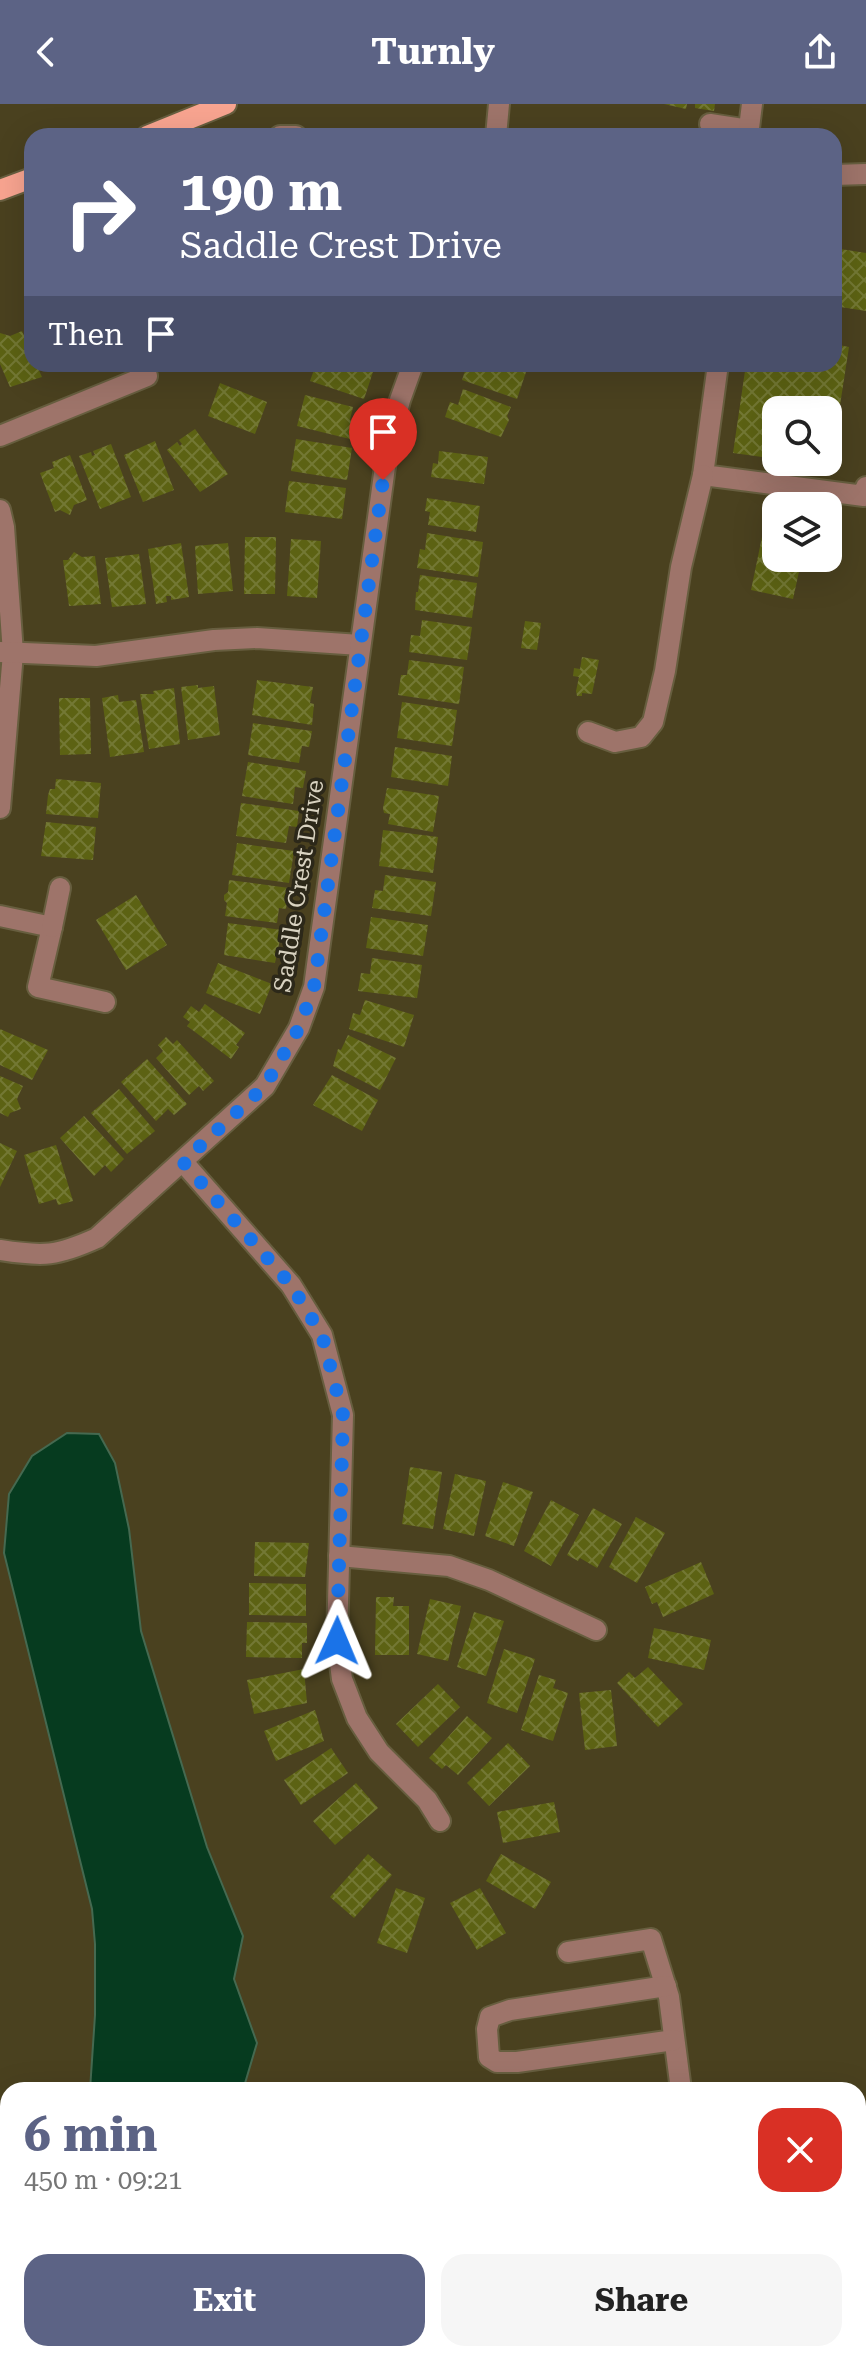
<!DOCTYPE html>
<meta charset="utf-8">
<style>
:root{--surface:#fff;--page:#f6f6f6;--text:#222;--muted:#767676;--accent:#5c6385}
body{margin:0;font-family:"Roboto Serif",serif;background:var(--page);color:var(--text);height:100vh;display:flex;flex-direction:column;font-size:30px;white-space:nowrap}
*{box-sizing:border-box;margin:0}
p{font-size:26px;color:var(--muted)}
.icon{flex:none;width:44px;height:44px;fill:none;stroke:currentColor;stroke-width:2;stroke-linecap:round;stroke-linejoin:round}
.map{position:relative;flex:1;overflow:hidden}
.side{position:absolute;left:0px;top:1978px;width:866px;height:280px;display:flex;flex-direction:column;background:var(--surface);border-radius:24px 24px 0 0;box-shadow:0 8px 32px #0002}
.side>*{flex:none}
.banner{position:absolute;left:24px;top:24px;width:818px;height:244px;border-radius:24px;box-shadow:0 8px 32px #0002;background:#5c6385;color:#fff;overflow:hidden}
.fabs{position:absolute;left:762px;top:292px;display:grid;gap:16px}
.fabs a{display:grid;place-items:center;width:80px;height:80px;border-radius:16px;background:var(--surface);box-shadow:0 8px 32px #0002;font-size:40px}
.pin{position:absolute;display:grid;place-items:center;width:68px;height:68px;color:#fff;margin:-82px -34px;border-radius:50% 50% 50% 0;rotate:-45deg;box-shadow:0 0 8px #0007}
.pin .icon{rotate:45deg}
.me{position:absolute;width:88px;margin:-44px;rotate:1deg;stroke-linejoin:round;filter:drop-shadow(0 0 6px #0008)}
.turn{display:flex;align-items:center;gap:28px;height:168px;padding:0 24px;font-size:36px}
.turn .icon{width:104px;height:104px;stroke-width:2.5}
.turn b{display:block;font-size:56px;line-height:68px}
.then{display:flex;align-items:center;height:76px;padding:0 24px;background:#0003;gap:16px;font-size:30px}
.round{display:grid;place-items:center;flex:none;width:84px;height:84px;border-radius:24px;background:var(--page)}
.summary{display:flex;align-items:center;justify-content:space-between;height:136px;padding:0 24px}
h1{font-size:48px;font-weight:700;line-height:60px;color:var(--accent)}
.cta{display:flex;gap:16px;margin-top:auto;padding:16px 24px}
.cta a{flex:1;height:92px;border-radius:24px;background:var(--accent);color:#fff;font-size:32px;font-weight:700;line-height:92px;text-align:center}
.cta a+a{background:var(--page);color:var(--text)}
header{display:flex;justify-content:space-between;align-items:center;height:104px;padding:0 24px;background:var(--accent);color:#fff;font-size:36px;font-weight:700}
.map>svg:first-child{display:block}
.water{fill:#063b1f;stroke:#456950;stroke-width:2}
.building{fill:url(#building-cross-hatch)}
.lines{fill:none;stroke-linecap:round;stroke-linejoin:round}
.minor-casing{stroke:#675e3f;stroke-width:24}
.major-casing{stroke:#675e3f;stroke-width:24}
.minor{stroke:#9e746a;stroke-width:20}
.major{stroke:#f8a490;stroke-width:20}
.route{stroke:#1a73e8;stroke-width:14;stroke-dasharray:0 25.2}
.labels{text-anchor:middle;dominant-baseline:central;stroke-width:7;stroke-linejoin:round;paint-order:stroke}
.street-label{font-size:24px;fill:#d9d3c1;stroke:#2c2819}
</style>
<header><svg class="icon" aria-label="back" viewBox="0 0 24 24"><path d="M15 5l-7 7 7 7"/></svg>Turnly<svg class="icon" aria-label="share" viewBox="0 0 24 24"><path d="M12 15V3M7 8l5-5 5 5M5 13v7h14v-7"/></svg></header>
<div class="map">
<svg width="866" height="2258" viewBox="0 0 866 2258">
<defs>
<pattern id="building-cross-hatch" width="8" height="8" patternUnits="userSpaceOnUse" patternTransform="scale(2)"><rect width="8" height="8" fill="#5c6213"/><path d="M0 0l8 8M0 8l8-8" fill="none" stroke="#737834"/></pattern>
</defs>
<rect width="100%" height="100%" fill="#4a411f"/>
<g class="water">
<path d="M67 1329 99 1330 115 1359 129 1425 141 1527 207 1743 243 1832 234 1875 257 1939 243 1986H90L95 1911V1840L92 1805 4 1449 9 1390 32 1352Z"/>
<path d="M79 2250H196L198 2258H83Z"/>
</g>
<g class="building">
<path d="M664 0H687L686 5Z"/>
<path d="M695 0H715L714 7 695 4Z"/>
<path d="M834 144 866 149V207L834 202Z"/>
<path d="M22 227 32 250V260H36L42 273 10 283 0 260V229L10 232Z"/>
<path d="M834 240 849 243 830 366 804 360 828 358V306H776V355L733 349 746 260H834Z"/>
<path d="M215 260H234L218 266Z"/>
<path d="M316 260H358L374 265 364 295 310 277Z"/>
<path d="M474 260H514L527 265 517 295 462 276 467 261 473 263Z"/>
<path d="M220 279 267 298 255 330 208 312Z"/>
<path d="M463 285 511 303 507 312 509 316 501 333 445 313 450 298 458 301Z"/>
<path d="M305 291 353 303 350 316 358 318 354 336 297 322Z"/>
<path d="M195 325 228 370 200 388 167 346 177 338 180 342 182 340 179 336Z"/>
<path d="M296 335 352 344 347 376 291 367Z"/>
<path d="M155 337 174 386 143 398 124 351Z"/>
<path d="M111 340 131 393 100 405 79 352 91 348 92 352 95 351 93 347Z"/>
<path d="M439 347 488 353 484 380 431 373 433 359 438 360Z"/>
<path d="M70 351 87 396 74 401 70 411 60 406 55 408 40 369 54 364 52 358Z"/>
<path d="M289 377 346 384 342 415 285 408Z"/>
<path d="M427 394 480 402 476 428 428 421 430 408 425 407Z"/>
<path d="M427 429 483 438 478 473 417 464 420 445 425 446Z"/>
<path d="M245 433H276L275 490H244Z"/>
<path d="M762 433 776 436V454H802L793 495 751 486Z"/>
<path d="M291 435 321 437 317 494 287 492Z"/>
<path d="M181 439 189 493 171 496V492H166L167 498 156 500 148 445Z"/>
<path d="M228 439 233 487 198 490 195 442Z"/>
<path d="M74 448 82 453 95 452 101 500 69 502 63 456H68Z"/>
<path d="M139 450 146 500 112 503 105 454Z"/>
<path d="M420 471 477 479 472 514 415 506 416 488H418Z"/>
<path d="M422 516 472 523 467 556 409 548 411 531 420 532Z"/>
<path d="M525 517 541 519 537 546 521 544Z"/>
<path d="M582 553 599 556 592 590 582 589V592H577L576 587 579 573 573 572 574 564 580 565Z"/>
<path d="M409 556 464 563 459 600 398 591 401 571H407Z"/>
<path d="M257 576 313 583 310 599 314 600 312 621 252 611Z"/>
<path d="M198 581V584L214 582 220 631 188 636 181 583Z"/>
<path d="M174 584 180 640 149 645 140 590H154L153 587Z"/>
<path d="M118 591 119 598 136 596 144 648 110 653 102 594Z"/>
<path d="M59 594H90L91 650 60 651Z"/>
<path d="M402 598 457 606 452 642 397 634Z"/>
<path d="M253 619 312 627 309 643 302 642 299 659 248 651Z"/>
<path d="M395 643 452 652 448 682 391 673Z"/>
<path d="M248 658 306 667 303 684 295 683 293 700 242 692Z"/>
<path d="M56 675 101 679 98 714 46 710 48 691 50 685H55Z"/>
<path d="M387 684 439 692 433 728 388 720 390 710 384 709 383 704Z"/>
<path d="M241 699 299 707 297 723 289 722 286 739 236 732Z"/>
<path d="M46 718 96 723 93 756 41 752Z"/>
<path d="M383 726 438 733 433 769 379 762Z"/>
<path d="M237 739 294 747 289 779 232 771Z"/>
<path d="M385 771 436 778 431 812 372 804 375 786 383 787Z"/>
<path d="M229 776 289 784 286 805 279 804 277 819 225 812 227 799 224 796V791L228 788Z"/>
<path d="M136 791 167 841 126 866 96 816Z"/>
<path d="M371 813 428 821 423 852 366 844Z"/>
<path d="M228 819 282 826 275 859 224 851Z"/>
<path d="M372 854 422 861 417 894 358 887 361 869 370 870Z"/>
<path d="M218 859 272 880 260 910 206 889Z"/>
<path d="M365 896 414 911 404 943 349 925 353 909 360 911Z"/>
<path d="M205 900 245 929 236 941 239 943 231 955 187 922 190 918 183 913 191 902 199 908Z"/>
<path d="M0 925 48 946 32 976 0 961Z"/>
<path d="M348 931 396 954 380 986 333 962 338 945 341 946Z"/>
<path d="M166 933 173 940 177 936 214 977 203 987 199 982 189 991 156 954 163 947 158 941Z"/>
<path d="M147 955 187 1000 174 1011 168 1005 156 1017 121 978Z"/>
<path d="M332 971 378 996 362 1027 313 1001Z"/>
<path d="M0 972 23 982 17 995 21 1005 10 1009 8 1013 0 1009Z"/>
<path d="M119 985 155 1027 127 1050 91 1009Z"/>
<path d="M84 1012 124 1055 111 1068 105 1061 94 1072 60 1034Z"/>
<path d="M0 1039 17 1047 0 1083Z"/>
<path d="M56 1041 73 1097 58 1101 56 1095 39 1100 24 1051Z"/>
<path d="M410 1363 442 1368 433 1425 402 1420Z"/>
<path d="M455 1370 486 1377 474 1432 443 1425Z"/>
<path d="M503 1378 533 1388 514 1442 485 1432Z"/>
<path d="M551 1396 579 1411 551 1462 524 1447Z"/>
<path d="M593 1404 622 1420 597 1464 580 1454 578 1457 567 1451Z"/>
<path d="M636 1413 665 1429 637 1479 609 1463Z"/>
<path d="M255 1438 309 1439 305 1473 254 1472Z"/>
<path d="M701 1458 714 1490 663 1513 657 1498 652 1500 645 1483Z"/>
<path d="M249 1479 306 1480V1512L249 1511Z"/>
<path d="M376 1493H394L393 1502H409V1551H375Z"/>
<path d="M430 1495 461 1502 448 1557 417 1550Z"/>
<path d="M474 1508 504 1517 486 1572 457 1563Z"/>
<path d="M247 1518 307 1519V1539H302V1554L246 1553Z"/>
<path d="M654 1524 711 1536 704 1566 648 1554Z"/>
<path d="M504 1545 535 1555 517 1609 487 1599Z"/>
<path d="M648 1563 683 1600 658 1623 617 1579 629 1568 635 1574Z"/>
<path d="M304 1565 307 1599 254 1610 247 1576Z"/>
<path d="M539 1571 556 1576 553 1584 568 1589 553 1637 521 1626Z"/>
<path d="M438 1580 460 1603 418 1643 396 1620Z"/>
<path d="M611 1586 617 1642 585 1646 579 1589Z"/>
<path d="M315 1606 324 1637 276 1657 264 1627Z"/>
<path d="M467 1612 492 1634 458 1671 446 1661 442 1665 429 1654Z"/>
<path d="M508 1639 530 1662 489 1702 467 1679Z"/>
<path d="M331 1644 348 1669 301 1701 284 1676Z"/>
<path d="M356 1679 378 1704 335 1741 313 1717Z"/>
<path d="M554 1698 560 1728 503 1739 497 1708Z"/>
<path d="M368 1750 392 1771 354 1814 330 1793Z"/>
<path d="M501 1750 551 1778 535 1805 486 1777Z"/>
<path d="M396 1784 425 1794 407 1849 377 1839Z"/>
<path d="M480 1784 506 1829 477 1846 450 1799Z"/>
<path d="M566 2250H648L658 2258H559Z"/>
</g>
<g class="lines">
<defs>
<g id="minor">
<path d="M710 20 749 26"/>
<path d="M280 32H296"/>
<path d="M496 32 499 0"/>
<path d="M748 32 752 0"/>
<path d="M834 71 866 70"/>
<path d="M718 260 703 371 864 392 866 383"/>
<path d="M0 332 147 272"/>
<path d="M0 406 4 423 13 549 0 704"/>
<path d="M0 548 96 552 214 536 257 534 360 541"/>
<path d="M588 628 615 638 641 633 653 618 665 567 681 463 703 371"/>
<path d="M0 812 52 823 38 883 105 898"/>
<path d="M52 823 60 784"/>
<path d="M183 1058 291 1181 322 1231 343 1311 337 1537 342 1575 357 1614 379 1648 427 1696 440 1717"/>
<path d="M0 1146C44 1153 57 1152 97 1134L265 982 299 924 314 883 387 348 400 296 413 260"/>
<path d="M339 1452 449 1462 489 1476 596 1526"/>
<path d="M568 1848 651 1835 669 1893 681 1986"/>
<path d="M666 1882 510 1906 490 1913 487 1925 489 1953 497 1958H517L674 1936"/>
<path d="M724 2250 726 2258"/>
<path d="M792 2250 794 2258"/>
</g>
<g id="major">
<path d="M147 32 226 0"/>
<path d="M0 86 32 74"/>
</g>
</defs>
<use href="#minor" class="minor-casing"/>
<use href="#major" class="major-casing"/>
<use href="#minor" class="minor"/>
<use href="#major" class="major"/>
</g>
<g class="lines">
<path class="route" d="M337 1537 343 1311 322 1231 291 1181 183 1058 265 982 299 924 314 883 383 376"/>
</g>
<g class="labels">
<g class="street-label">
<text transform="translate(299 782) rotate(-81)">Saddle Crest Drive</text>
</g>
</g>
</svg>
<div class="fabs">
<a><svg class="icon" aria-label="search" viewBox="0 0 24 24"><circle cx="10" cy="10" r="6"/><path d="M15 15l6 6"/></svg></a>
<a><svg class="icon" aria-label="layers" viewBox="0 0 24 24"><path d="M12 4l9 5-9 5-9-5zM3 14l9 5 9-5"/></svg></a>
</div>
<div class="pin" style="left:383px;top:376px;background:#d93025"><svg class="icon" aria-label="arrive" viewBox="0 0 24 24"><path d="M6 21V4h12l-3 4 3 4H6"/></svg></div>
<svg class="me" style="left:337px;top:1537px" viewBox="-20 -20 40 40"><path d="M0-17L14 15 0 8-14 15z" fill="#1a73e8" stroke="#fff" stroke-width="4"/></svg>
<div class="banner">
<div class="turn"><svg class="icon" aria-label="right" viewBox="0 0 24 24"><path d="M7 20v-9h11M14 6l5 5-5 5"/></svg><div><b>190 m</b>Saddle Crest Drive</div></div>
<div class="then">Then<svg class="icon" aria-label="arrive" viewBox="0 0 24 24"><path d="M6 21V4h12l-3 4 3 4H6"/></svg></div>
</div>
<section class="side">
<div class="summary"><div><h1>6 min</h1><p>450 m · 09:21</p></div><a class="round" style="background:#d93025;color:#fff"><svg class="icon" aria-label="close" viewBox="0 0 24 24"><path d="M6 6l12 12M18 6L6 18"/></svg></a></div>
<div class="cta"><a>Exit</a><a>Share</a></div>
</section>
</div>
